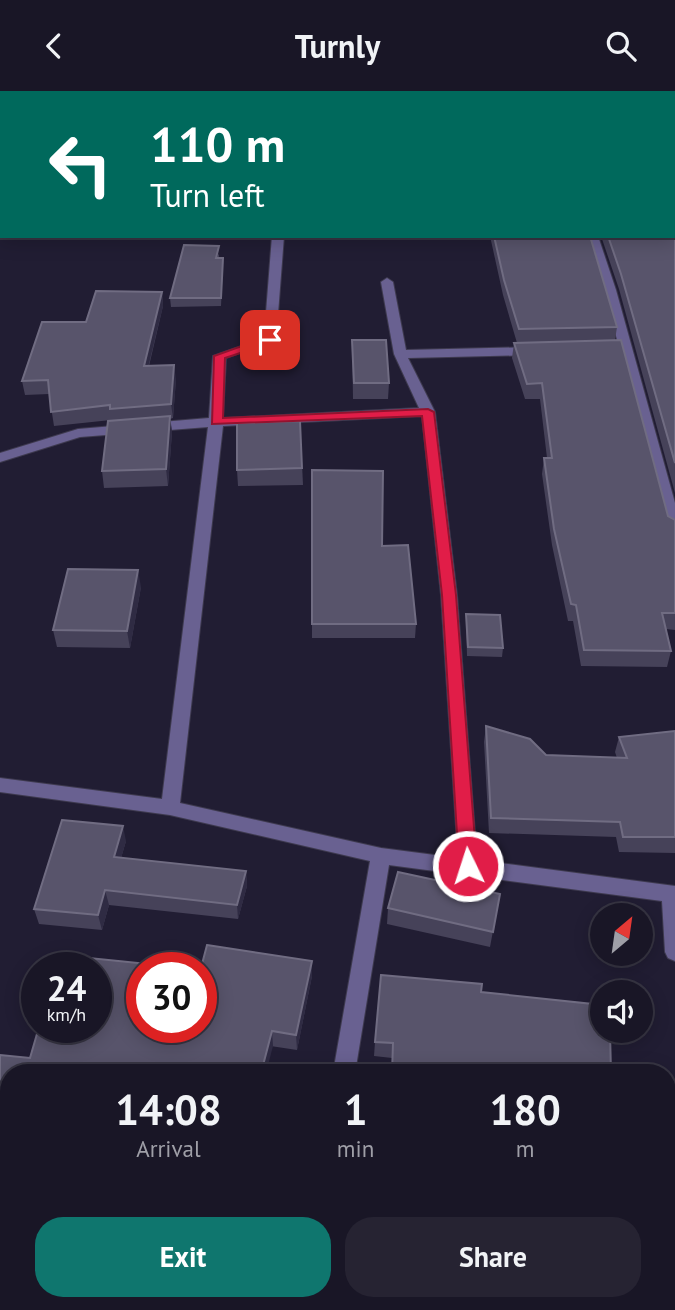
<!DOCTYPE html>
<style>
:root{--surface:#191626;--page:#262332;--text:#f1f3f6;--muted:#9f9fa7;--line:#373543;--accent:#0f766e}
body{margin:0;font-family:"PT Sans",sans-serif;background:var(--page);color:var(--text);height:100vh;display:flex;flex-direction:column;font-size:26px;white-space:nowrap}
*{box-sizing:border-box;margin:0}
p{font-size:23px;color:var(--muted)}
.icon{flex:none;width:38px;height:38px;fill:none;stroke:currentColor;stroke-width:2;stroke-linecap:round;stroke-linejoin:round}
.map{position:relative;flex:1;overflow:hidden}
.details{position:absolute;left:0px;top:973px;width:676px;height:247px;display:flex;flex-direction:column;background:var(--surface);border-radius:28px 28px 0 0;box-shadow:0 4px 18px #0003,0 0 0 2px var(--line)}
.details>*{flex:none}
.hud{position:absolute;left:0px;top:0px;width:676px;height:147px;box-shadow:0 4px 18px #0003,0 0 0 2px var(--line);background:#00695c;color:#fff;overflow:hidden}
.needle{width:46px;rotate:29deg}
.controls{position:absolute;left:590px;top:812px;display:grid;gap:14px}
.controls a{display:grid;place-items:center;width:63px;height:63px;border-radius:50%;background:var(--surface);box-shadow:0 4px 18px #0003,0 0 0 2px var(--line);font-size:35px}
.speed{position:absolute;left:21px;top:861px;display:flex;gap:14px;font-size:35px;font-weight:700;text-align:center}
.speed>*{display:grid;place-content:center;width:91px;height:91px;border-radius:50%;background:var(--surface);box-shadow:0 4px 18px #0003,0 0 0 2px var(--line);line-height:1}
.speed small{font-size:18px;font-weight:400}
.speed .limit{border:10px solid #d22;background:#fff;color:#111}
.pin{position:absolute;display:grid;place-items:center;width:60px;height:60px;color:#fff;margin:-30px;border-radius:14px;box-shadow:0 4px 10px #0006}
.me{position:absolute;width:77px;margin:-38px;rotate:356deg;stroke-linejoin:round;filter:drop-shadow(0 0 5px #0008)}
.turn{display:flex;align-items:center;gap:24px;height:147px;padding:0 35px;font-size:32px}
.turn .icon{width:91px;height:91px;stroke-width:2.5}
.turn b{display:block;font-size:49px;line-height:60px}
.eta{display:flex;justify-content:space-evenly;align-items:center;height:119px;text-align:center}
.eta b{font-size:42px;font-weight:800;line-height:49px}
.cta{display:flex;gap:14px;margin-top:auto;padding:14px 35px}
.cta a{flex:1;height:80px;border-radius:28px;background:var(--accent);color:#fff;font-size:28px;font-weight:800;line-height:80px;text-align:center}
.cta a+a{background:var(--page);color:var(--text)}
header{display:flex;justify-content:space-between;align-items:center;height:91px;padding:0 35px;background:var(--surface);font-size:32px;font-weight:800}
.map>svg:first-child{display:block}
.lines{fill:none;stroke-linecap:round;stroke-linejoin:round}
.minor-casing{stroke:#3e3a4f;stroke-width:2}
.minor{fill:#696191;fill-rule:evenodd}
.wall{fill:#464259}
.shaded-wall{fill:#2f2b43}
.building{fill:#58546b;stroke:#706c82;stroke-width:2}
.route{fill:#e11d48;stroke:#92132f;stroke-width:2}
</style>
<header><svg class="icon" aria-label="back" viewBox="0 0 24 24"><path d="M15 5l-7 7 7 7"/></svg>Turnly<svg class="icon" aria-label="search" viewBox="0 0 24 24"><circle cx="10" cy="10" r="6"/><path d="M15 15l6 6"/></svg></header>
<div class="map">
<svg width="675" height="1219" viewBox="0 0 675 1219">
<rect width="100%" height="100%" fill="#211d33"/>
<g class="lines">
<defs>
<g id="minor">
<path d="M272 145H284L276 249 226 267 223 327 419 317 394 263 381 191 387 187 393 191 406 259 536 256 542 260 536 264 408 267 435 321 457 504 477 769 675 795V870L668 867 665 861 662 810 389 774 355 982H333L370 770 170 724 0 701V687L162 708 208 336 80 346 0 371V362L78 338 209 327 213 265 264 247ZM422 325 441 504 458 767 381 757 180 712 223 335Z"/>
<path d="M586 145H598L616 199 675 412V445L667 440 604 199Z"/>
<path d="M291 1211H317L316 1219H290Z"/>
</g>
</defs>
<use href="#minor" class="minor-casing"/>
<use href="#minor" class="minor"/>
</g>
<g class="wall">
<path d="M569 0H675V402L619 198 601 145H674V2H569Z"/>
<path d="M2 47V142H0V51Z"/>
<path d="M490 145H590L617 236 615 249 668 425 675 429V539L666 538 671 560 667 576 581 575 573 530H568L552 454 542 383 544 367H547L540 308H525L512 267 514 252H517L503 204Z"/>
<path d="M219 163V167L223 175 221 215 171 216 170 207Z"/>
<path d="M162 201 163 215 149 275 176 288 173 327 170 328 172 341 168 395 104 397 102 380 111 329 54 335 49 303 25 304 22 290 86 231Z"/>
<path d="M352 249 389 292 388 308H353Z"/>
<path d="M300 330 303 394 238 395 237 379Z"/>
<path d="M312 379 382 455 416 533 415 547H312Z"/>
<path d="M141 496 130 557 57 556 53 539Z"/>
<path d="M466 523 503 557 502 566 467 565 466 532Z"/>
<path d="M486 635 546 664 617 667 615 661 619 646 675 640V762L619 761 616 746 489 742 484 651Z"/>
<path d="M126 750 121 767 246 780 247 795 238 828 109 814 102 839 39 833 34 818Z"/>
<path d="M500 803 490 856 387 833 388 817Z"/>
<path d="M312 870V885L297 959 142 936Z"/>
<path d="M481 901 611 982H392V967L374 965 375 951Z"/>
</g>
<g class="shaded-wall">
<path d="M162 201 163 215 145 289 144 275Z"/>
<path d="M174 274 176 288 173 327 171 313Z"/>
<path d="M170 325 172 341 168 395 166 378Z"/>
<path d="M138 479 141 496 130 557 127 540Z"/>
<path d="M123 735 126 750 117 781 114 766Z"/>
<path d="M246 780 247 795 238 828 237 814Z"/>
<path d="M105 799 109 814 102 839 98 824Z"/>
<path d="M312 870V885L297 959 296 944Z"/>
<path d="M272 940 273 955 266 982H261Z"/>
<path d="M62 1211H70L68 1219H61Z"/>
</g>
<g class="building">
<path d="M123 0H212L211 2H122Z"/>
<path d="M336 0H485L486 2H337Z"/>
<path d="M572 0H675V25H674L675 29V372L621 183 608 145H674V2H573Z"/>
<path d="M2 47V128H0V51Z"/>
<path d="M494 145H590L617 236 519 238 504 189Z"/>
<path d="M184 154 219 155 216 167H223L221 207H170Z"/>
<path d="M96 200 162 201 144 275 174 274 171 313 110 318V314L51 321 48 289 22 290 42 231H86Z"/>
<path d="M352 249H386L389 292H354Z"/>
<path d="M621 249 668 425 675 429V522H662L671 560 584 559 576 514 571 513 554 438 544 367H552L542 292 527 293 514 252Z"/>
<path d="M170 325 166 378 102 380 108 330Z"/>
<path d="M300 330 302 377 237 379V332Z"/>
<path d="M312 379 383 380 382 455 408 454 416 533H312Z"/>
<path d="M68 478 138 479 127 540 53 539Z"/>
<path d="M466 523 500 524 503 557 468 556Z"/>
<path d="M486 635 530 648 546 664 627 667 619 646 675 640V746H623L620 731 491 727Z"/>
<path d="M62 729 123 735 114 766 246 780 237 814 105 799 98 824 34 818Z"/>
<path d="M398 781 500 803 493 841 388 817Z"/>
<path d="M207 854 312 870 296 944 272 940 261 982H9V1211H62L61 1219H0V964L30 967 39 936H96V877H56L60 864 187 877H142V936H201V877Z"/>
<path d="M381 884 482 893 481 901 602 914V940H610L611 982H575L490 973 491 982H392L393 952 375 951Z"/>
<path d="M342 1211H494V1216L521 1211H581L583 1219H341Z"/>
</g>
<path class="route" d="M270 245 274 246V251L225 267 223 327 428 318 434 321 456 504 477 775 475 780 468 782 462 780 459 775 442 504 422 325 212 333 214 265Z"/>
</svg>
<div class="controls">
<a><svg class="needle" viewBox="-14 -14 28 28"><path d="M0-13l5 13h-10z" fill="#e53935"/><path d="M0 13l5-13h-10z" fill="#9f9fa7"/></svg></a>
<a><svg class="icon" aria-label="sound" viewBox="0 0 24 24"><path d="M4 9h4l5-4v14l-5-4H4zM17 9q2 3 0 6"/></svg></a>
</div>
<div class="speed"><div>24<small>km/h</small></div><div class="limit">30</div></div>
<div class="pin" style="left:270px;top:249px;background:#d93025"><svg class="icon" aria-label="arrive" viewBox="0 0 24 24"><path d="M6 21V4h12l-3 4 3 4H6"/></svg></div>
<svg class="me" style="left:468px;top:775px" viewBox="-20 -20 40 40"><circle r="17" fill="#e11d48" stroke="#fff" stroke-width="3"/><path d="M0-11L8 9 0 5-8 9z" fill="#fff"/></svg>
<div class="hud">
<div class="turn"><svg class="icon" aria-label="left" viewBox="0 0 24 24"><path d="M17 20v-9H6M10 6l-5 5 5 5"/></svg><div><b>110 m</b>Turn left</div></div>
</div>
<section class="details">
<div class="eta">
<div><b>14:08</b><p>Arrival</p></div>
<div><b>1</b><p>min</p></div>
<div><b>180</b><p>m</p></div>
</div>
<div class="cta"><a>Exit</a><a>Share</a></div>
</section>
</div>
